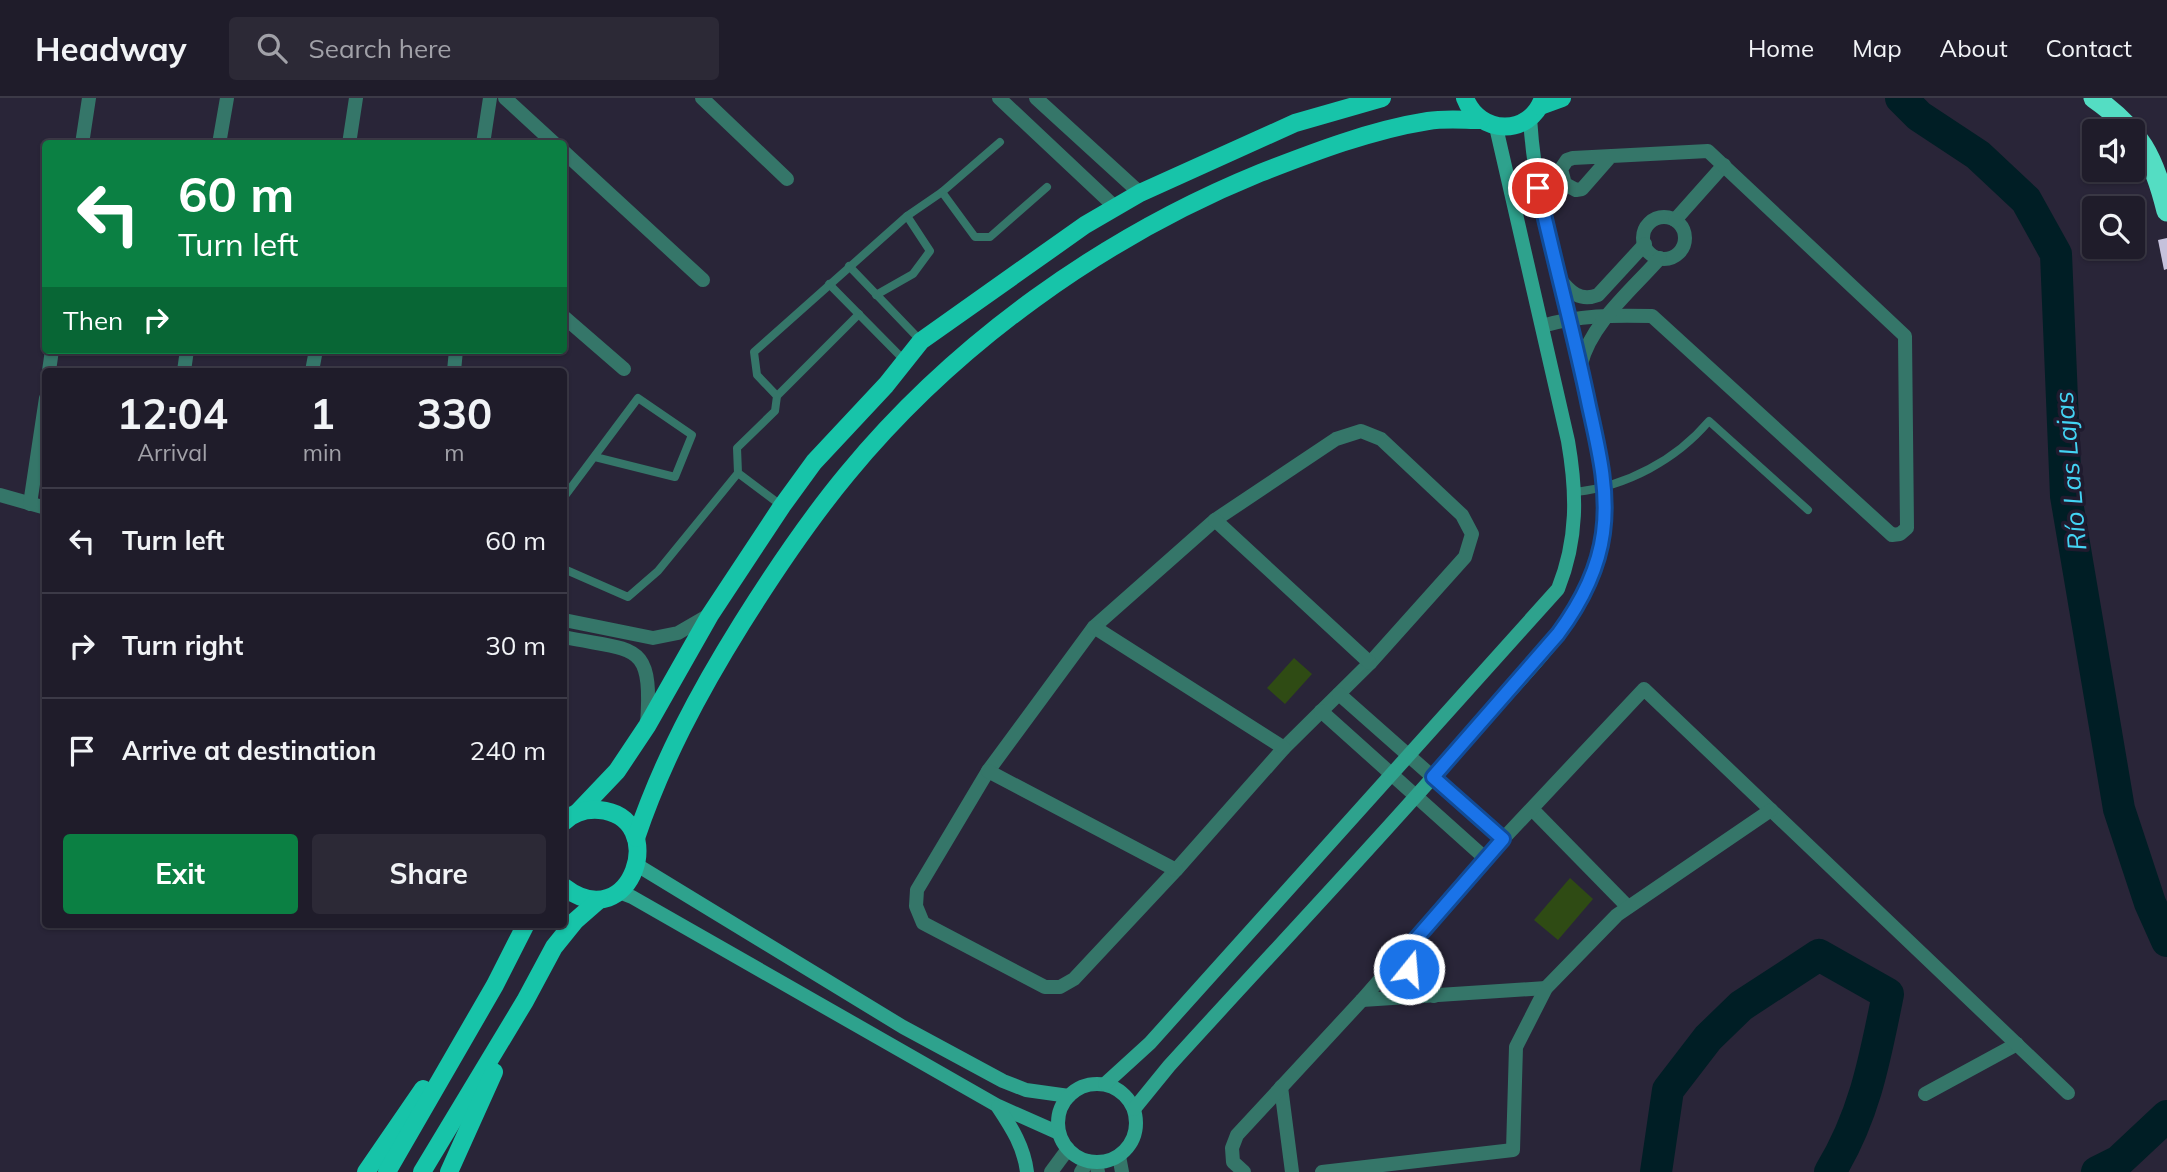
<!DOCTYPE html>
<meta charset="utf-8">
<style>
:root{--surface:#1f1c2a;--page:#2c2936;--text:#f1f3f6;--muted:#a1a1a8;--line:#3c3a47;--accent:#0b8043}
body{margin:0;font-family:Mulish,sans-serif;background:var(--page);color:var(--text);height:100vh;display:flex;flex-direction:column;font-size:26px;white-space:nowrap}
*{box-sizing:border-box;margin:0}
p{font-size:23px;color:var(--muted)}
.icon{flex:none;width:38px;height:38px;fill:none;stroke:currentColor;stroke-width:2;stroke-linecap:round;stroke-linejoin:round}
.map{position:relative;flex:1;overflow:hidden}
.panel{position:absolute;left:42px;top:270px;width:525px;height:560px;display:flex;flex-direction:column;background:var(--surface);border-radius:7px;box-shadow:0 2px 5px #0004,0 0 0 2px var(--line)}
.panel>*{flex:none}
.guide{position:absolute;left:42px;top:42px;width:525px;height:214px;border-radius:7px;box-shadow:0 2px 5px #0004,0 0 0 2px var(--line);background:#0b8043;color:#fff;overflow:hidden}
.tools{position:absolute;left:2082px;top:21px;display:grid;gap:14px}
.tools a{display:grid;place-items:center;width:63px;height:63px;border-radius:7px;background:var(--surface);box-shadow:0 2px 5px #0004,0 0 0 2px var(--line);font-size:35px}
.pin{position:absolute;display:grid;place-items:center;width:60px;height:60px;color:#fff;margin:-30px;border:4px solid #fff;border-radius:50%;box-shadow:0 2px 7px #0007}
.me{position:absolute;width:77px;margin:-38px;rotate:17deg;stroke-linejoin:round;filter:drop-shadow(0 0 5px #0008)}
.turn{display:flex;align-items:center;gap:24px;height:147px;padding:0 21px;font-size:32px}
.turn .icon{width:91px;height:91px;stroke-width:2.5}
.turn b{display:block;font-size:49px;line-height:60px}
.then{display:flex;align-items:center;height:66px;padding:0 21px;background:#0003;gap:14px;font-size:26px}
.eta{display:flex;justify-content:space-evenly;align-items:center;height:119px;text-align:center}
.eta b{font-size:42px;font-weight:700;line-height:49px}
.primary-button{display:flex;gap:14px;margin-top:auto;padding:14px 21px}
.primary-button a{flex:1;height:80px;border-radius:7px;background:var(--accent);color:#fff;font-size:28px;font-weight:700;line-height:80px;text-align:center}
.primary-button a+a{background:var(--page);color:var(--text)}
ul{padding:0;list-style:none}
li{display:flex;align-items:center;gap:21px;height:105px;padding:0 21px;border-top:2px solid var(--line)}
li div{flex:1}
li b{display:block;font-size:26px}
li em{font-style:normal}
header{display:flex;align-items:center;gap:42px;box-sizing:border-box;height:98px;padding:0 35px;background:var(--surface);border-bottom:2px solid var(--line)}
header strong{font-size:33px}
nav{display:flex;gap:38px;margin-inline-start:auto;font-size:24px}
.search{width:490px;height:63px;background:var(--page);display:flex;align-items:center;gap:18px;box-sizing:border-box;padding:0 24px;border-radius:7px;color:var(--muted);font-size:26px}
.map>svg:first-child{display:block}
.green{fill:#2f4b14}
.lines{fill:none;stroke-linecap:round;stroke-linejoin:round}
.river{stroke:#001e25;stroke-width:32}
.building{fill:#c5c1db}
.lane{stroke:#357669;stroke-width:8}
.street{stroke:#357669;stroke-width:14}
.secondary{stroke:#2ea28d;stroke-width:14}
.primary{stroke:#17c4a9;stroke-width:18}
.highway{stroke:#54ddc3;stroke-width:21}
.route-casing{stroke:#114b97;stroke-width:18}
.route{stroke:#1a73e8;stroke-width:12}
.labels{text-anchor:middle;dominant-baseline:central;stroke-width:7;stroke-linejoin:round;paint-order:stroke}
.water-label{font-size:26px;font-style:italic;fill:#43d3f3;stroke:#1f1b2e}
</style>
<header>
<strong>Headway</strong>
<div class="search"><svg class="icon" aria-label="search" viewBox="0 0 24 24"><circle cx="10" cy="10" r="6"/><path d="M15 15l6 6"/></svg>Search here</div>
<nav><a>Home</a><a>Map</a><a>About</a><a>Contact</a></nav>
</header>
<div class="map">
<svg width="2167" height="1074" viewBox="0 0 2167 1074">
<rect width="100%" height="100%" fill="#292538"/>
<g class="green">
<path d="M1294 560 1312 576 1285 606 1267 590Z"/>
<path d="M1570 780 1593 801 1558 842 1534 822Z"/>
</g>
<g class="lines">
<g class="river">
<path d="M1901 0 1919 18 1978 57 2026 102 2056 156 2066 398 2119 711 2150 805 2167 843"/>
<path d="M1656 1074 1668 992 1708 940 1741 908 1819 857 1888 896C1875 960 1865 1017 1830 1074"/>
<path d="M2097 1074 2119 1063 2167 1018"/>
</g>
</g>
<path class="building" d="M2167 140V171L2164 172 2158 142Z"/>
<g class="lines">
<g class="lane">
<path d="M942 94 975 139H990L1047 89"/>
<path d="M849 168 921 243"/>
<path d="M829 186 905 263"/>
<path d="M876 197 913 176 930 153 907 118"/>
<path d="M777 298 859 216"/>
<path d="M1576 394C1627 388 1676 362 1709 323L1808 412"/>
<path d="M564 399 638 300 692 337 675 379 595 359"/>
<path d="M782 408 738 375 737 350 775 313 777 298 757 277 754 254 907 118 942 94 1000 44"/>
<path d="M564 471 628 499 658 473 738 375"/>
</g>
<g class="street">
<path d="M505 0 555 46"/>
<path d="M702 0 787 81"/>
<path d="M999 0 1115 109"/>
<path d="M1036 0 1140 95"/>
<path d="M82 46 89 0"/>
<path d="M219 46 227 0"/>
<path d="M349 46 356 0"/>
<path d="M483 46 490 0"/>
<path d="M564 54 703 182"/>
<circle cx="1664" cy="140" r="21"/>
<path d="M1675 122 1724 67"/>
<path d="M1559 180C1570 194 1580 204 1598 197L1645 146"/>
<path d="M564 219 624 271"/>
<path d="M1542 228C1579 217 1614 217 1652 218L1892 437 1900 436 1907 430 1905 238 1708 53 1573 60 1567 62 1561 71 1565 86 1576 92 1582 91 1611 58"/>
<path d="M1581 266C1591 225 1633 191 1660 160"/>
<path d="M49 273 52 252"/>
<path d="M184 273 187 252"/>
<path d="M312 273 316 252"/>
<path d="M454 273 456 252"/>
<path d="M1361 333 1381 341 1462 417 1472 436 1465 459 1370 565 1284 650 1176 772 1074 881 1060 889H1045L923 825 916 808 917 792 988 673 1094 529 1215 422 1336 341Z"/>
<path d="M0 397 46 410"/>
<path d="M30 406 46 300"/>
<path d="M1215 422 1370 565"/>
<path d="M564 522 653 540 678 535 709 517"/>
<path d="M1094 529 1284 650"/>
<path d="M564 539C636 554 653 542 647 627"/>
<path d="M1339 596 1503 741"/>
<path d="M1321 613 1486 761"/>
<path d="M988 673 1176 772"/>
<path d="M1532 711 1628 809"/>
<path d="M1415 845C1407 875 1407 880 1434 898"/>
<path d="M1362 902 1546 890"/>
<path d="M1281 989 1292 1074"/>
<path d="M1925 996 2017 946"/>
<path d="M1119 1058 1122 1074"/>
<path d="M1096 1064 1098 1074"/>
<path d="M1051 1074 1068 1051"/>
<path d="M1081 1074 1088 1063"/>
<path d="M1244 1074 1233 1064 1232 1050 1237 1037 1362 902 1503 741 1644 591 2068 995"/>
<path d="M1322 1074 1513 1052 1516 949 1546 890 1617 817 1771 712"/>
</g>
<g class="secondary">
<path d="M637 767 903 929 1003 983 1026 992 1069 998"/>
<path d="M619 794 632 799 998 1008 1059 1035"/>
<circle cx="1097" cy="1025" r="39"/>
<path d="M1105 986 1150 945 1558 491C1578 441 1577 395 1568 343L1496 29"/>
<path d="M998 1009C1012 1030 1024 1049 1027 1074"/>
<path d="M1134 1011 1169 968C1267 860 1368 754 1464 644 1498 604 1549 556 1576 511 1597 476 1608 435 1605 394 1603 368 1596 342 1591 316 1571 218 1536 121 1530 20"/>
</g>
<g class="primary">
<path d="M1465 0C1479 37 1530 39 1543 0"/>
<path d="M1540 8 1562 0"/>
<path d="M578 714 617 673 647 628 710 517 782 408 814 364 886 287 921 243 1085 127 1140 95 1295 25 1382 0"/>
<path d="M564 724C573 715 585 711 599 712 671 718 632 841 564 789"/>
<path d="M636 740C662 663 699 594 742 525 774 474 808 423 847 376 955 245 1103 139 1260 75 1314 54 1371 32 1428 23 1445 20 1464 22 1481 22"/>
<path d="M366 1074 423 991"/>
<path d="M387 1074 495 887 526 826"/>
<path d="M422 1074 525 903 554 849 575 823 599 802"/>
<path d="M449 1074 494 974"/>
</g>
<path class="highway" d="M2094 0C2140 32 2154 60 2167 113"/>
</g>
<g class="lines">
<defs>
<path id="route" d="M1409 871 1415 842 1503 741 1433 679 1558 536C1581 505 1598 473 1603 435 1609 392 1598 349 1589 308 1574 235 1554 163 1538 90"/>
</defs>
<use href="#route" class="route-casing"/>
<use href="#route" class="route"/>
</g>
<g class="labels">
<g class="water-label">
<text transform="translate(2070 373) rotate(-95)">Río Las Lajas</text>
</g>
</g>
</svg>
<div class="tools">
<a><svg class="icon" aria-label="sound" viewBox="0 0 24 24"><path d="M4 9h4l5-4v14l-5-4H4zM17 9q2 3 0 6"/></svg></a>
<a><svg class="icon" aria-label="search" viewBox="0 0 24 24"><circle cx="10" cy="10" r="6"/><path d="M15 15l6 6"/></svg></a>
</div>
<div class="pin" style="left:1538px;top:90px;background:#d93025"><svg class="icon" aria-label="arrive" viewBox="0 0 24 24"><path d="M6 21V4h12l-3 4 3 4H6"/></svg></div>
<svg class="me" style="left:1409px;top:871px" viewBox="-20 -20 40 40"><circle r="17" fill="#1a73e8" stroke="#fff" stroke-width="3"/><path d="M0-11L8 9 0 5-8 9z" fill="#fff"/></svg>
<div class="guide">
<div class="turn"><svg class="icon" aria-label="left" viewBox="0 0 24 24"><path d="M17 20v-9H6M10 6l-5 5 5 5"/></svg><div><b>60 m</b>Turn left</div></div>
<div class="then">Then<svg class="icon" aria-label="right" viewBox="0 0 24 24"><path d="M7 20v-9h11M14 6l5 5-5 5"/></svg></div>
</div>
<section class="panel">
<div class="eta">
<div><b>12:04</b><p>Arrival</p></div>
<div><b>1</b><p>min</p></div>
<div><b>330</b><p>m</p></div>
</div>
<ul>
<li><svg class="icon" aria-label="left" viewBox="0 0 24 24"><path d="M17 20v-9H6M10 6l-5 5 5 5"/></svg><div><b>Turn left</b></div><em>60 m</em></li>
<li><svg class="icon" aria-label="right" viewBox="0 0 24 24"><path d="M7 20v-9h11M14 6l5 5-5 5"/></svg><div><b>Turn right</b></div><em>30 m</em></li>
<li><svg class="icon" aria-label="arrive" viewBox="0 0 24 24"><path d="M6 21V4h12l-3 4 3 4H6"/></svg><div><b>Arrive at destination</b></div><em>240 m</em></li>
</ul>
<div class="primary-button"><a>Exit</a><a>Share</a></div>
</section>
</div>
